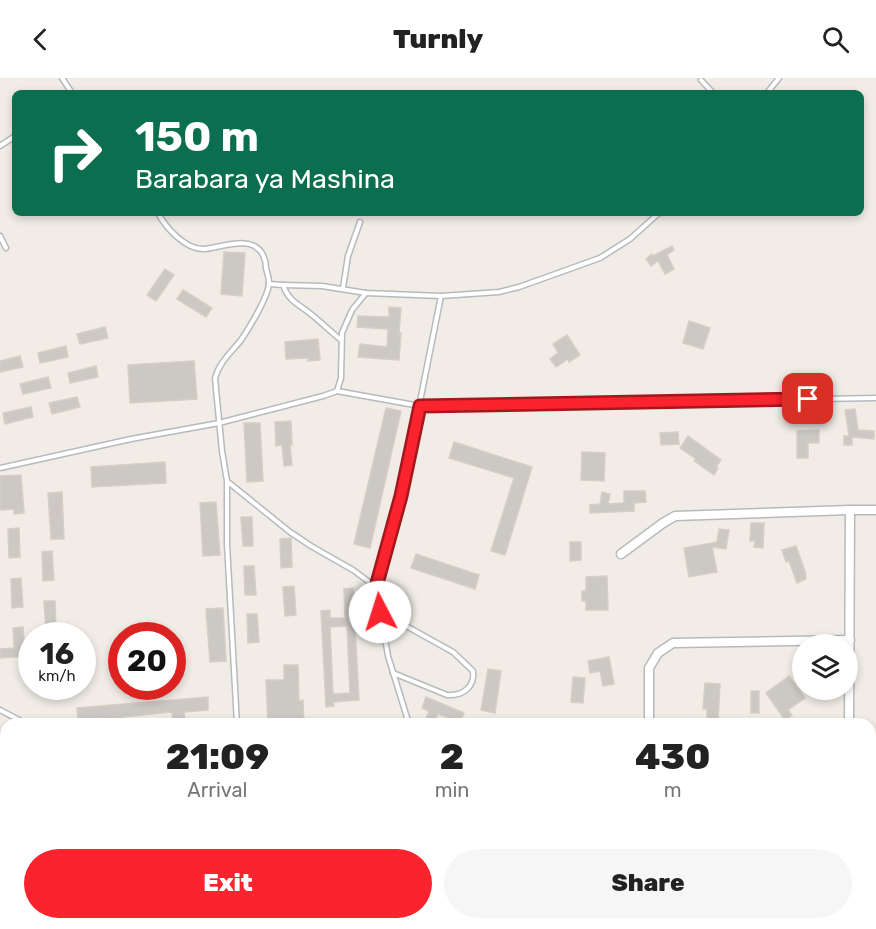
<!DOCTYPE html>
<style>
:root{--surface:#fff;--page:#f6f6f6;--text:#222;--muted:#767676;--accent:#fb232d}
body{margin:0;font-family:Rubik,sans-serif;background:var(--page);color:var(--text);height:100vh;display:flex;flex-direction:column;font-size:22px;white-space:nowrap}
*{box-sizing:border-box;margin:0}
p{font-size:20px;color:var(--muted)}
.icon{flex:none;width:33px;height:33px;fill:none;stroke:currentColor;stroke-width:2;stroke-linecap:round;stroke-linejoin:round}
.map{position:relative;flex:1;overflow:hidden}
.drawer{position:absolute;left:0px;top:640px;width:876px;height:212px;display:flex;flex-direction:column;background:var(--surface);border-radius:18px 18px 0 0;box-shadow:0 3px 9px #0003}
.drawer>*{flex:none}
.top-card{position:absolute;left:12px;top:12px;width:852px;height:126px;border-radius:9px;box-shadow:0 3px 9px #0003;background:#0b6e4f;color:#fff;overflow:hidden}
.tools{position:absolute;left:792px;top:556px;display:grid;gap:12px}
.tools a{display:grid;place-items:center;width:66px;height:66px;border-radius:50%;background:var(--surface);box-shadow:0 3px 9px #0003;font-size:30px}
.speed{position:absolute;left:18px;top:544px;display:flex;gap:12px;font-size:30px;font-weight:700;text-align:center}
.speed>*{display:grid;place-content:center;width:78px;height:78px;border-radius:50%;background:var(--surface);box-shadow:0 3px 9px #0003;line-height:1}
.speed small{font-size:15px;font-weight:400}
.speed .limit{border:9px solid #d22;background:#fff;color:#111}
.pin{position:absolute;display:grid;place-items:center;width:51px;height:51px;color:#fff;margin:-26px;border-radius:12px;box-shadow:0 3px 9px #0006}
.me{position:absolute;width:66px;margin:-33px;rotate:355deg;stroke-linejoin:round;filter:drop-shadow(0 0 4px #0008)}
.turn{display:flex;align-items:center;gap:21px;height:126px;padding:0 24px;font-size:27px}
.turn .icon{width:78px;height:78px;stroke-width:2.5}
.turn b{display:block;font-size:42px;line-height:51px}
.eta{display:flex;justify-content:space-evenly;align-items:center;height:102px;text-align:center}
.eta b{font-size:36px;font-weight:800;line-height:42px}
.action{display:flex;gap:12px;margin-top:auto;padding:12px 24px}
.action a{flex:1;height:69px;border-radius:36px;background:var(--accent);color:#fff;font-size:24px;font-weight:800;line-height:69px;text-align:center}
.action a+a{background:var(--page);color:var(--text)}
header{display:flex;justify-content:space-between;align-items:center;height:78px;padding:0 24px;background:var(--surface);font-size:27px;font-weight:800}
.map>svg:first-child{display:block}
.building{fill:#ccc8c3;stroke:#d7cec4;stroke-width:1.5;fill-rule:evenodd}
.lines{fill:none;stroke-linecap:round;stroke-linejoin:round}
.lane-casing{stroke:#b6babe;stroke-width:7}
.street-casing{stroke:#b6babe;stroke-width:11}
.lane{stroke:#fff;stroke-width:4}
.street{stroke:#fff;stroke-width:8}
.route-casing{stroke:#a3171d;stroke-width:15}
.route{stroke:#fb232d;stroke-width:10}
</style>
<header><svg class="icon" aria-label="back" viewBox="0 0 24 24"><path d="M15 5l-7 7 7 7"/></svg>Turnly<svg class="icon" aria-label="search" viewBox="0 0 24 24"><circle cx="10" cy="10" r="6"/><path d="M15 15l6 6"/></svg></header>
<div class="map">
<svg width="876" height="851" viewBox="0 0 876 851">
<rect width="100%" height="100%" fill="#f1ede6"/>
<g class="building">
<path d="M672 168 674 172 667 177 674 191 665 196 658 183 651 188 646 181 652 176 653 178Z"/>
<path d="M224 174 245 175 242 218 221 216Z"/>
<path d="M165 191 174 197 156 223 147 217Z"/>
<path d="M183 212 212 230 206 239 177 221Z"/>
<path d="M389 229 401 230 399 255H401L399 282 358 279 360 266 387 269 388 251 357 249 358 238 389 239Z"/>
<path d="M689 243 710 250 703 271 683 265Z"/>
<path d="M105 249 108 260 80 266 77 256Z"/>
<path d="M567 257 580 277 569 284 568 281 556 289 550 281 558 275 553 266Z"/>
<path d="M318 261 320 282 308 283V280L286 281 285 264Z"/>
<path d="M66 268 68 279 40 285 38 275Z"/>
<path d="M20 278 23 289 0 294V283Z"/>
<path d="M194 283 197 321 130 325 128 287Z"/>
<path d="M96 288 98 299 70 305 68 295Z"/>
<path d="M48 299 51 310 23 316 20 306Z"/>
<path d="M77 319 80 329 52 336 49 325Z"/>
<path d="M31 329 33 339 5 346 3 335Z"/>
<path d="M386 330 401 333 370 470 354 466Z"/>
<path d="M855 331 858 352 874 353V361L852 359V367H844V358H849L845 332Z"/>
<path d="M291 343 292 367H290L292 387 284 388 282 367 276 368 275 344Z"/>
<path d="M244 345H260L263 403 247 404Z"/>
<path d="M819 352V365H808V380H797V353Z"/>
<path d="M678 354 679 366 661 367 660 355Z"/>
<path d="M688 358 721 382 716 389 718 390 714 397 694 383 696 381 680 370Z"/>
<path d="M454 364 532 389 505 477 491 473 514 400 449 380Z"/>
<path d="M582 374 605 375 604 403 581 402Z"/>
<path d="M165 384 166 405 92 409 91 389Z"/>
<path d="M21 397 24 435 14 436V431L0 432V398Z"/>
<path d="M624 413H645L646 424 634 425V433L590 435V427L600 426 602 414 610 416 608 426 624 425Z"/>
<path d="M62 414 64 461H51L48 415Z"/>
<path d="M216 424 220 477 203 478 200 425Z"/>
<path d="M241 439H252L253 468H243Z"/>
<path d="M751 445H764L763 470 754 469 755 463H750Z"/>
<path d="M19 450 20 479 9 480 8 451Z"/>
<path d="M719 451 729 452 726 471 712 469 717 494 689 499 684 470 717 464Z"/>
<path d="M291 460 292 489 281 490 280 461Z"/>
<path d="M570 464H581V482L570 483Z"/>
<path d="M796 468 806 496H805L806 501 797 505 789 483 786 484 782 472Z"/>
<path d="M52 473 54 502 43 503 42 474Z"/>
<path d="M416 476 479 497 475 511 411 490Z"/>
<path d="M244 488H254L256 517H245Z"/>
<path d="M607 498 608 532H586V523H582V513H586V499Z"/>
<path d="M21 500 23 529 12 530 11 501Z"/>
<path d="M294 508 296 537 285 538 283 509Z"/>
<path d="M353 510 359 622 333 624 334 628 326 629 321 533 330 532V540H345L344 511ZM347 548 350 615 333 616 330 549Z"/>
<path d="M44 523H55L56 552H46Z"/>
<path d="M223 530 226 583 210 584 206 531Z"/>
<path d="M247 536H257L259 564 248 565Z"/>
<path d="M23 549 25 578 0 580V571L14 570 13 550Z"/>
<path d="M609 579 614 606 603 608 600 593 590 595 588 583Z"/>
<path d="M284 587H298L299 623 303 622 304 646H268L266 602H284Z"/>
<path d="M488 591 501 593 495 635 481 632Z"/>
<path d="M789 598 805 620 788 632 792 637 785 642 766 615Z"/>
<path d="M573 599 585 600 583 625 571 624Z"/>
<path d="M705 605 720 606 718 643H707V631H703Z"/>
<rect x="751" y="613" width="8" height="22"/>
<path d="M208 619V632L184 634 185 646H173L172 634 114 640V646H102V640L78 642 77 630Z"/>
<path d="M426 619 464 635 460 644 438 636 433 646H424L429 633 422 630Z"/>
</g>
<g class="lines">
<defs>
<g id="lane">
<path d="M62 0 72 15"/>
<path d="M701 2 713 15"/>
<path d="M767 15 779 0"/>
<path d="M0 68 15 58"/>
<path d="M158 135C166 150 185 171 203 171 209 171 215 169 221 168 235 165 255 161 263 177 265 181 266 186 266 190 267 195 269 200 269 204 270 216 248 252 241 262 231 275 220 283 215 300L222 373 227 403V466L237 646"/>
<path d="M0 158 6 170"/>
<path d="M269 206 283 207C289 224 299 226 312 237 322 245 331 254 341 262"/>
<path d="M283 207 322 208 366 215 441 218 499 214 519 209 600 180 630 161 659 135"/>
<path d="M343 210 348 178 360 144"/>
<path d="M337 313 420 328 876 320"/>
<path d="M0 390 131 361 219 345 323 318 337 313 341 300 342 255 352 232 366 215"/>
<path d="M228 404 290 454 311 468 353 492 376 509 388 578 409 646"/>
<path d="M376 509 401 419 441 218"/>
<path d="M381 534 453 574 473 593C475 609 463 618 447 617L393 595"/>
<path d="M0 632 27 646"/>
<path d="M0 682 6 703"/>
<path d="M46 846 48 851"/>
<path d="M364 846 365 851"/>
<path d="M378 851 382 846"/>
<path d="M425 851 429 846"/>
</g>
<g id="street">
<path d="M621 476 663 445 675 438 850 432H876"/>
<path d="M649 646V590L658 575 673 565 850 562"/>
<path d="M849 646 850 432"/>
</g>
</defs>
<use href="#lane" class="lane-casing"/>
<use href="#street" class="street-casing"/>
<use href="#lane" class="lane"/>
<use href="#street" class="street"/>
</g>
<g class="lines">
<defs>
<path id="route" d="M380 534 376 509 401 418 420 328 808 321"/>
</defs>
<use href="#route" class="route-casing"/>
<use href="#route" class="route"/>
</g>
</svg>
<div class="tools">
<a><svg class="icon" aria-label="layers" viewBox="0 0 24 24"><path d="M12 4l9 5-9 5-9-5zM3 14l9 5 9-5"/></svg></a>
</div>
<div class="speed"><div>16<small>km/h</small></div><div class="limit">20</div></div>
<div class="pin" style="left:808px;top:321px;background:#d93025"><svg class="icon" aria-label="arrive" viewBox="0 0 24 24"><path d="M6 21V4h12l-3 4 3 4H6"/></svg></div>
<svg class="me" style="left:380px;top:534px" viewBox="-20 -20 40 40"><circle r="19" fill="#fff"/><path d="M0-13L10 11 0 6-10 11z" fill="#fb232d"/></svg>
<div class="top-card">
<div class="turn"><svg class="icon" aria-label="right" viewBox="0 0 24 24"><path d="M7 20v-9h11M14 6l5 5-5 5"/></svg><div><b>150 m</b>Barabara ya Mashina</div></div>
</div>
<section class="drawer">
<div class="eta">
<div><b>21:09</b><p>Arrival</p></div>
<div><b>2</b><p>min</p></div>
<div><b>430</b><p>m</p></div>
</div>
<div class="action"><a>Exit</a><a>Share</a></div>
</section>
</div>
